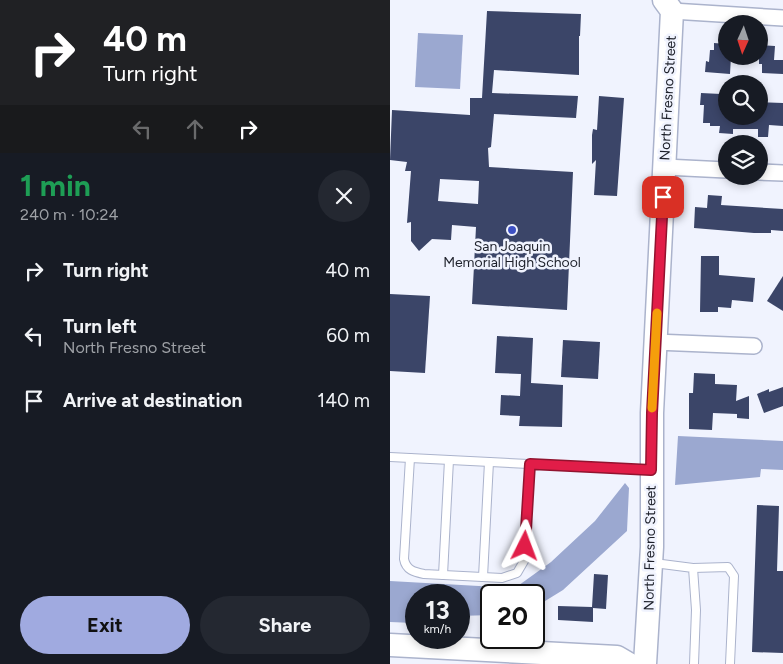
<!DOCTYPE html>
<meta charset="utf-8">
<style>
:root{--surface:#171b24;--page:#242831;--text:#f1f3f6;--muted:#9ea1a6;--accent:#a0aae0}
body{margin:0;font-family:Figtree,sans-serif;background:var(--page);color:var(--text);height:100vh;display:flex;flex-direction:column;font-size:19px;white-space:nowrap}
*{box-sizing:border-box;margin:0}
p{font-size:16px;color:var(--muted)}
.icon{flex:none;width:28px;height:28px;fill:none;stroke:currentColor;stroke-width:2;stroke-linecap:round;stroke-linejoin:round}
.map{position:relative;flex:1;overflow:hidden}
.drawer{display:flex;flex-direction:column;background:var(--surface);width:390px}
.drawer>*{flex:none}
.top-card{background:#202124;color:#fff;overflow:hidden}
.needle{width:32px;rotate:183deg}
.tools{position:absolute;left:328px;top:15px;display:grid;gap:10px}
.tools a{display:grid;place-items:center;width:50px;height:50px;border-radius:50%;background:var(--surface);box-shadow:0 2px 8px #0003;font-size:25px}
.speed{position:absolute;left:15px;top:584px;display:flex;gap:10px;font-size:25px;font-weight:700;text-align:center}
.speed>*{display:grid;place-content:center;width:65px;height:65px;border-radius:50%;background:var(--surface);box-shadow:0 2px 8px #0003;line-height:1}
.speed small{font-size:12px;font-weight:400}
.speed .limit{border:2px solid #111;border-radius:8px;background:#fff;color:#111}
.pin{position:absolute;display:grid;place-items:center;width:42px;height:42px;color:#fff;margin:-21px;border-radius:10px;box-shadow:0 2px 8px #0006}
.me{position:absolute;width:55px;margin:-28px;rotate:3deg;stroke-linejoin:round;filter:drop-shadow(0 0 4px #0008)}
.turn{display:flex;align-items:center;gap:18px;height:105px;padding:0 20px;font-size:22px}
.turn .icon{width:65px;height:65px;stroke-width:2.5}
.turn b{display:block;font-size:35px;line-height:42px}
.lanes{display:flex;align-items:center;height:48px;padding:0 20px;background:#0003;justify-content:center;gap:25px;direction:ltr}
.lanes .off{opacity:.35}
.round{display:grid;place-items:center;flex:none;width:52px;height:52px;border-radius:26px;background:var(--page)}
.headline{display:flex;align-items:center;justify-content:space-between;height:85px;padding:0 20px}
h1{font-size:30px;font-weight:700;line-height:38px;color:#1e9e55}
.action{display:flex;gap:10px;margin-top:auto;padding:10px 20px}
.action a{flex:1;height:58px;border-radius:30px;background:var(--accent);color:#111;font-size:20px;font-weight:700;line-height:58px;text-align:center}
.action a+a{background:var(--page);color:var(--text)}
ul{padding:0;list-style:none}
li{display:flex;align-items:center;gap:15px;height:65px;padding:0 20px}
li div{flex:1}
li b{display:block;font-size:19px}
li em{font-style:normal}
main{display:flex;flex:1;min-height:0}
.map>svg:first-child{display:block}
.water{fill:#9ba8d0}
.building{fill:#3b4568;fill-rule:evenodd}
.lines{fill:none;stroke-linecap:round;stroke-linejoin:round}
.lane-casing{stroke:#abb3cc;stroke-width:10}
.street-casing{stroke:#abb3cc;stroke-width:18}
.secondary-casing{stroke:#abb3cc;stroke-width:25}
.lane{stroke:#fff;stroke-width:8}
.street{stroke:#fff;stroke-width:15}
.secondary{stroke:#fff;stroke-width:22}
.route-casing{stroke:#92132f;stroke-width:12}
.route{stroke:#e11d48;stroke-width:9}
.slow{stroke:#f59e0b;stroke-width:9}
.poi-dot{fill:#3e51c4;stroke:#f0f3fe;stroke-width:2}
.labels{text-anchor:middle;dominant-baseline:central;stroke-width:5;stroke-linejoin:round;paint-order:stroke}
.street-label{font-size:14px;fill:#1d202a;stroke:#f0f3fe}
.poi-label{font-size:14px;fill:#1d202a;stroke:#f0f3fe}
</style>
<main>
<section class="drawer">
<div class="top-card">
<div class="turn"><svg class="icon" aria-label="right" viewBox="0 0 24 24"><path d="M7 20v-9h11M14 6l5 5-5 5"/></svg><div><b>40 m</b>Turn right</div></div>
<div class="lanes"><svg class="icon off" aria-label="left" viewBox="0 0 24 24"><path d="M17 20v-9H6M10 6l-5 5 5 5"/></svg><svg class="icon off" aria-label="ahead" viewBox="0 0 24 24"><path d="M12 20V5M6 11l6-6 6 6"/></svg><svg class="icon" aria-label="right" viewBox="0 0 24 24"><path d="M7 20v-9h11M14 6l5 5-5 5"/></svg></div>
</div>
<div class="headline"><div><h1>1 min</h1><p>240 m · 10:24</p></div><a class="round"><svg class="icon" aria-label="close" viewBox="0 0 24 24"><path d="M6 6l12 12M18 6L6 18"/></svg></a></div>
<ul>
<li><svg class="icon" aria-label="right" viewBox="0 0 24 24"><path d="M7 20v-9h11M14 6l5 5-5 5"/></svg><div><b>Turn right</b></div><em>40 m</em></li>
<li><svg class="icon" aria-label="left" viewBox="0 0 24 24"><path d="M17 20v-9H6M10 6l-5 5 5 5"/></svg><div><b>Turn left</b><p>North Fresno Street</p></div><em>60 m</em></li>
<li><svg class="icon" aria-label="arrive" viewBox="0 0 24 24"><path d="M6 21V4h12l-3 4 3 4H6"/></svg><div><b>Arrive at destination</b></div><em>140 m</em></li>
</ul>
<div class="action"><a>Exit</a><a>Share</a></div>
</section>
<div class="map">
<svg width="393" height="664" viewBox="0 0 393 664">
<rect width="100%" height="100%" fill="#f0f3fe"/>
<g class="water">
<path d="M28 33 73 35 70 89 25 87Z"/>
<path d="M288 436 393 441V470L371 469 370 477 285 485Z"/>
<path d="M235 483 239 488 237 531 173 590 147 606 144 608V595H101V615L69 616V595H26V615L24 623 0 622V581L125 588 161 562 205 521Z"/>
</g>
<g class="building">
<path d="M97 11 191 14 190 36H189V75L104 70 102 93 188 96 186 118 104 114 101 147 98 148 99 167 183 172 177 310 82 304 86 227 62 225 61 240 42 239 29 251 21 241V222L17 223 21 171H15L17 162 0 160 2 110 80 115V98H92ZM50 179 89 181 88 204 48 201Z"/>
<path d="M324 43 336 44V56H341L340 74 315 72 316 61 319 62 320 50H324Z"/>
<path d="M369 45 385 46 384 60H393V74L372 73V64H369Z"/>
<path d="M311 93 331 94 330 106H336V116H369V102L393 103V126L379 125 378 137H368V129H343V134L329 133 330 126H320V123H313L314 105H310Z"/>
<path d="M209 96 234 98 227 196 204 195 206 160 202 164V135L203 129 207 130Z"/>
<path d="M318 195 332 196 331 205 393 209V231L381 230V233H364L304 228 305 207 317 208Z"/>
<path d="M311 256H329V275L365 278 363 302 342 300 341 308 328 307V312H310Z"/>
<path d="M393 276V311L377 301Z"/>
<path d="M0 294 40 296 35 373 0 371Z"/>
<path d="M107 336 143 338 141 383 173 385 172 427 129 426 130 416 110 415 111 395 130 396 131 374 105 373Z"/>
<path d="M173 340 210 342 208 379 171 377Z"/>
<path d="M304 373 325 374V384L347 385 346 401 359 396V419L347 418V414L323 413 322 430 299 429V393H303Z"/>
<path d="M393 387V406L374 413 367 394 379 389V392Z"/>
<path d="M367 505 389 506 387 571H393V653L362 652Z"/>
<path d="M204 574 218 575 216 609 203 608V622L168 620V606L202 607Z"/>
</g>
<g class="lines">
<defs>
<g id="lane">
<path d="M0 457 259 470"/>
<path d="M20 458 14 559C16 570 24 572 34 574L112 578 127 573 134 561 140 464"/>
<path d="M264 563 303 568 306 610 304 664"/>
<path d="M303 568 338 567 344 576 340 664"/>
<path d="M53 575 59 460"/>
<path d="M93 577 99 462"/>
</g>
<g id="street">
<path d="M282 11 393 18"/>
<path d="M275 167 336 170"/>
<path d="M369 172 393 173"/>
<path d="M265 342 364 346"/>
</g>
<g id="secondary">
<path d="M0 645 227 657 239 664"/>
<path d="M255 664 262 547V413L282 11 274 0"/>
</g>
</defs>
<use href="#lane" class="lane-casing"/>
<use href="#street" class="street-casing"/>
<use href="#secondary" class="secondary-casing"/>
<use href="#lane" class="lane"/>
<use href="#street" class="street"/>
<use href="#secondary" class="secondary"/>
</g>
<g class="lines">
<defs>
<path id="route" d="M135 546 140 464 261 470 262 413 273 197"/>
</defs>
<use href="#route" class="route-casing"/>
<use href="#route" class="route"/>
<path class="slow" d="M262 408 267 313"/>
</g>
<circle class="poi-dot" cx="122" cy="230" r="5"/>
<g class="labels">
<g class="street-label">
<text transform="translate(278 98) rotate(-87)">North Fresno Street</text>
<text transform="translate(260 548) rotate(-89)">North Fresno Street</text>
</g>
<g class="poi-label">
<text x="122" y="246">San Joaquin<tspan x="122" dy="16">Memorial High School</tspan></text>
</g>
</g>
</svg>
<div class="tools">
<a><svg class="needle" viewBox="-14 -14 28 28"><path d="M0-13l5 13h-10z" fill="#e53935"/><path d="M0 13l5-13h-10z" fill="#9ea1a6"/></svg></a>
<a><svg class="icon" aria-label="search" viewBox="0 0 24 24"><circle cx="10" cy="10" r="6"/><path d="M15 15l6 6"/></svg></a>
<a><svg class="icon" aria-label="layers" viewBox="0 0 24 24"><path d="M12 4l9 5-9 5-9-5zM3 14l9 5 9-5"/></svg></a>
</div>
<div class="speed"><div>13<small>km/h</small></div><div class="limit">20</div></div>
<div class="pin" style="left:273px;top:197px;background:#d93025"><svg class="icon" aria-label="arrive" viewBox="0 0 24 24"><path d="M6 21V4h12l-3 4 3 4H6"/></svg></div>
<svg class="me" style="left:135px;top:546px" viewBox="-20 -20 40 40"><path d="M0-17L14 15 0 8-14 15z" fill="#e11d48" stroke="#fff" stroke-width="4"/></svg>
</div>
</main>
